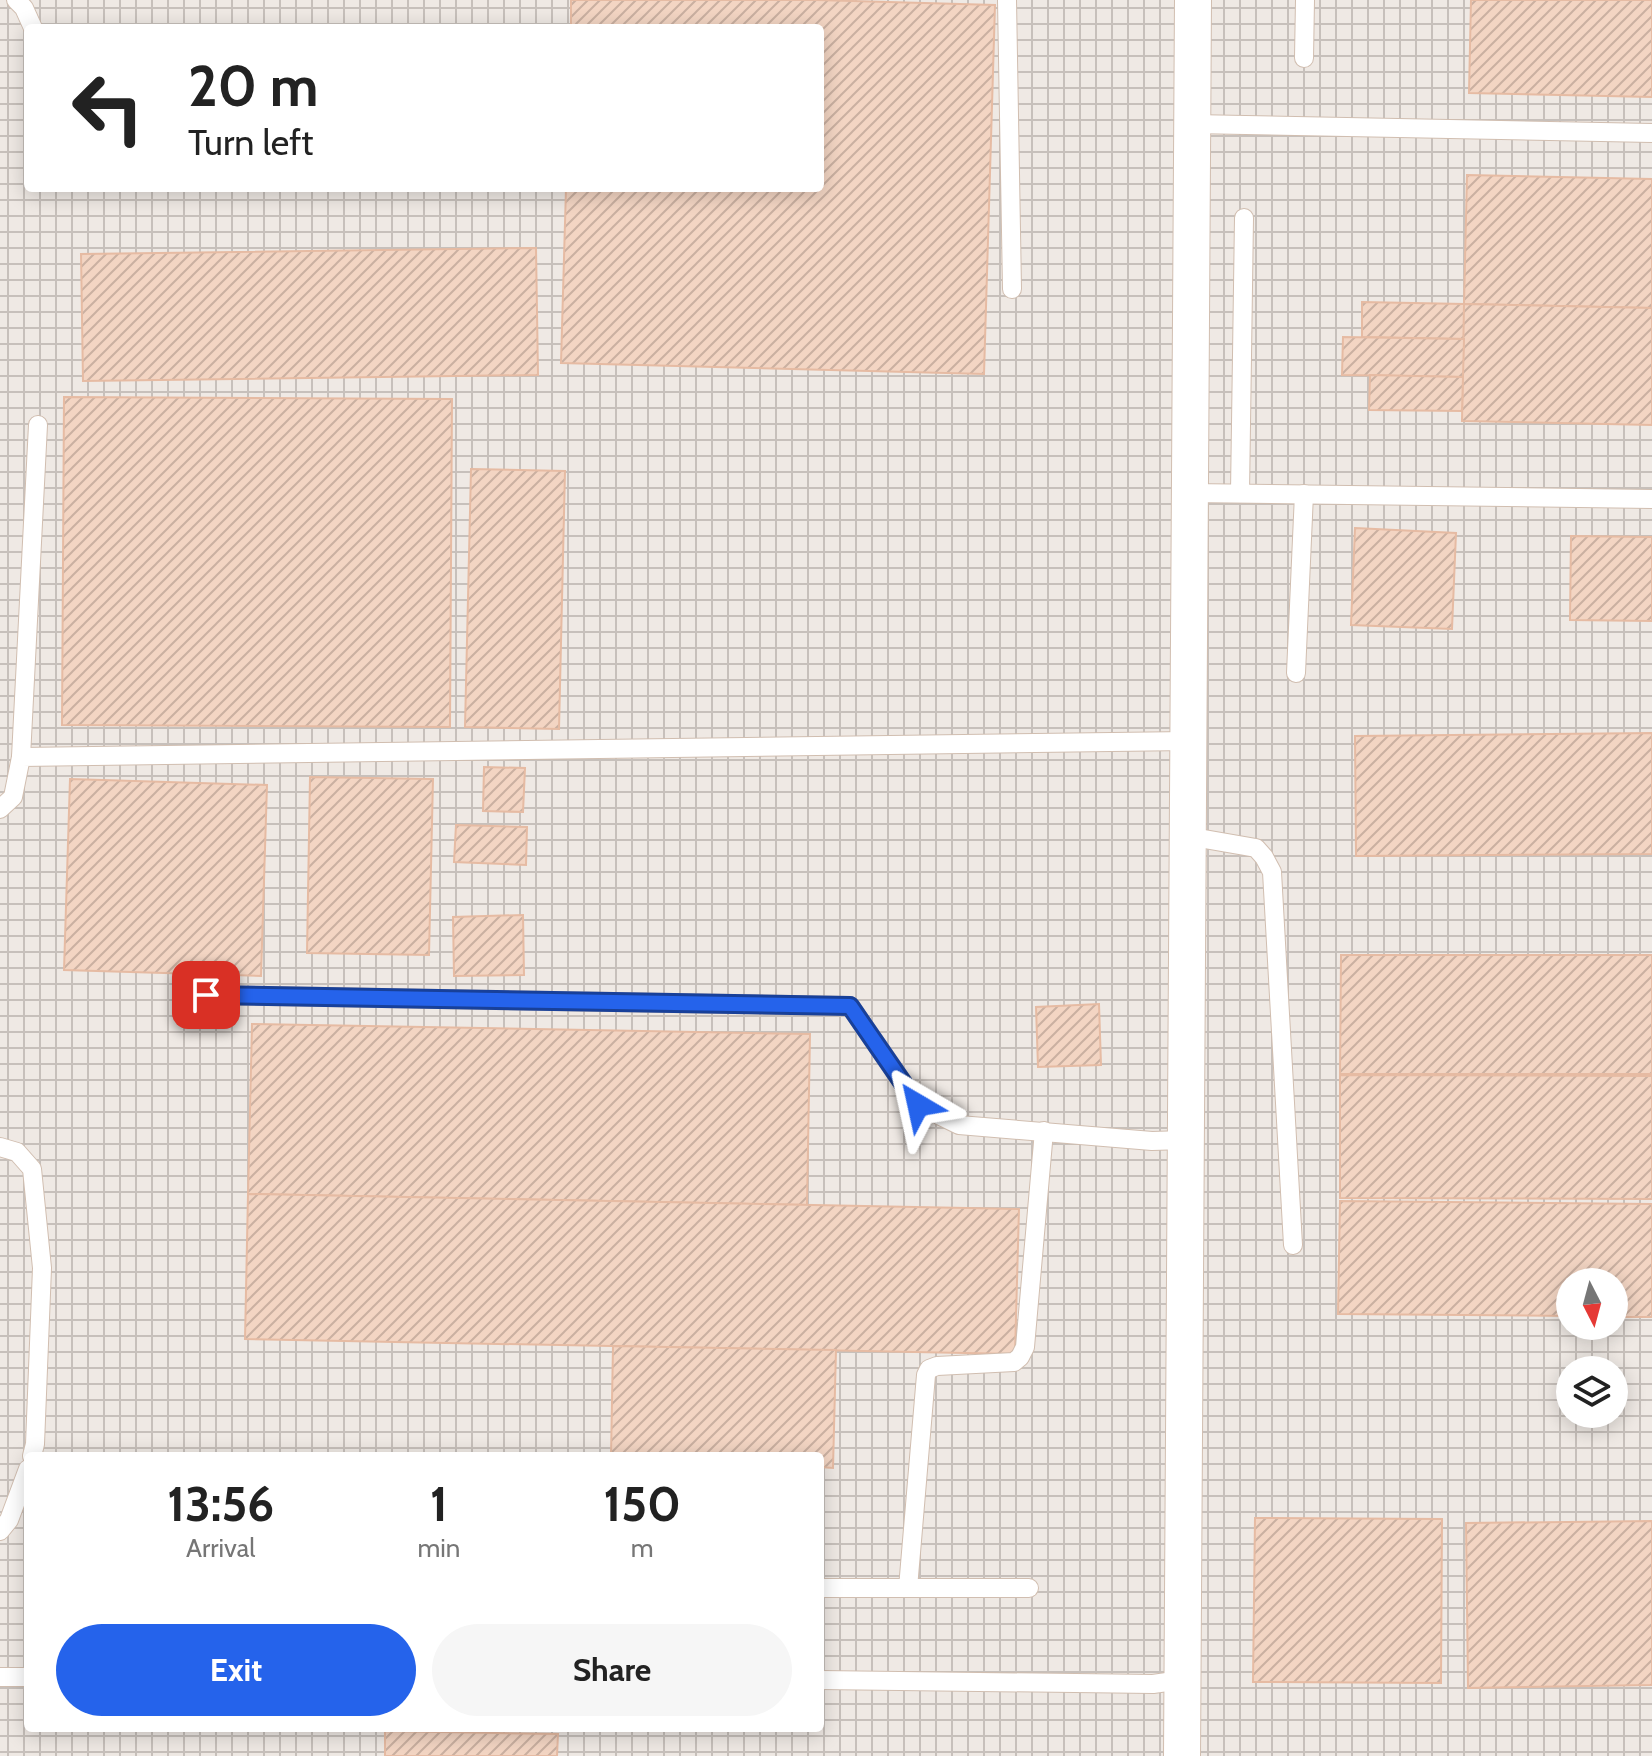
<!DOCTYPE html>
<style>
:root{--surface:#fff;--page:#f6f6f6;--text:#222;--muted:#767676;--accent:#2563eb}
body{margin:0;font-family:Cabin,sans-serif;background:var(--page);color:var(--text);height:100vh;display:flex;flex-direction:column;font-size:30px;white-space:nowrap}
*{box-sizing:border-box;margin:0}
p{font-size:26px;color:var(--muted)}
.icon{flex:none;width:44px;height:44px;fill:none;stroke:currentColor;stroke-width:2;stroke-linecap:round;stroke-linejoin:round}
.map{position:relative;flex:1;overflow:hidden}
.panel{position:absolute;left:24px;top:1452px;width:800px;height:280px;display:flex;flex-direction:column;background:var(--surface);border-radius:8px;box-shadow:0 4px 20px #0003}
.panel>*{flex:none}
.hud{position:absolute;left:24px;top:24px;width:800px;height:168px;border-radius:8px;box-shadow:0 4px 20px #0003;background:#fff;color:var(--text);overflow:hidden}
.needle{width:52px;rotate:174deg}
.buttons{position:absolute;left:1556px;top:1268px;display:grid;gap:16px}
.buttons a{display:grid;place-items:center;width:72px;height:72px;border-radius:50%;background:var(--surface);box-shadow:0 4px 20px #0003;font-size:40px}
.pin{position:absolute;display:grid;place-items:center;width:68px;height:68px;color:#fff;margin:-34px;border-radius:16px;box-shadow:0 4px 12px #0006}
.me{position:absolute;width:88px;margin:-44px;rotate:324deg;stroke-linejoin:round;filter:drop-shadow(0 0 6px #0008)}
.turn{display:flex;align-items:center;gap:28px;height:168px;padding:0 32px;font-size:36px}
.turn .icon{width:104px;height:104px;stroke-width:2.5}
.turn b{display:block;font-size:56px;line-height:68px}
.eta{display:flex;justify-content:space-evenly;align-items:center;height:136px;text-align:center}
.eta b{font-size:48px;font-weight:700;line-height:56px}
.cta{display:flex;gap:16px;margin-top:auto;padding:16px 32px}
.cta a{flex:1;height:92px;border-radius:48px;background:var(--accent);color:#fff;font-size:32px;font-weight:700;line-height:92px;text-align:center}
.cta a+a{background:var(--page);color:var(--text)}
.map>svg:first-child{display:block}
.industrial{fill:url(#industrial-grid);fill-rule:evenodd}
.building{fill:url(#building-hatch);stroke:#e6bba3;stroke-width:2}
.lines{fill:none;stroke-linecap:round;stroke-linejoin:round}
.lane-casing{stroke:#d1beb0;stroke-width:20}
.street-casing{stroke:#d1beb0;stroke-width:38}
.lane{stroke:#fff;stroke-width:18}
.street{stroke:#fff;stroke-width:36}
.route-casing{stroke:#184099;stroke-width:20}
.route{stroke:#2563eb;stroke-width:14}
</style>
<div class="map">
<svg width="1652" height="1756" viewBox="0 0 1652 1756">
<defs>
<pattern id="industrial-grid" width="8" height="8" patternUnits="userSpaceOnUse" patternTransform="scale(2)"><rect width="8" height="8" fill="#efe9e4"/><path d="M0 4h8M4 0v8" fill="none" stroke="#c7c0bb"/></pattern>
<pattern id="building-hatch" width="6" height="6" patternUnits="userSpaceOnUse" patternTransform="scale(2)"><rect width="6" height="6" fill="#f3d5c3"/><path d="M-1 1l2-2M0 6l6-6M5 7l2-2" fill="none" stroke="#cab0a1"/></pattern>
</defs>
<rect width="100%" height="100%" fill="#fdf6ec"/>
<path class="industrial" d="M0 0H1652V1756H0ZM28 28H820V188H28ZM1570 1282H1614V1326H1570ZM1570 1370H1614V1414H1570ZM28 1456H820V1728H28Z"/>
<g class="building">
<path d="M571 0H817L995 5 984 374 561 363 566 188H820V28H571Z"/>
<path d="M1471 0H1652V97L1469 93Z"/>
<path d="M1467 175 1652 179V308L1464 304Z"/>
<path d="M536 248 538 375 83 381 81 254Z"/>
<path d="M1362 302 1464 304V339L1362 337Z"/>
<path d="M1464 304 1652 308V425L1462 421Z"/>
<path d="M1343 337 1464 339 1463 377 1342 375Z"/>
<path d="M1370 375 1463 377 1462 411 1369 410Z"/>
<path d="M64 397 452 399 450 727 62 725Z"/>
<path d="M471 469 565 471 559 729 465 727Z"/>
<path d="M1355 528 1456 533 1452 629 1351 625Z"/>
<path d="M1571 536 1652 537V621L1570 620Z"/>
<path d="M1652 733V854L1356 856 1355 736Z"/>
<path d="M484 767 525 768 523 812 483 811Z"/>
<path d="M310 777 433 779 429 955 307 953Z"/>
<path d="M70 779 267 785 261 976 64 970Z"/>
<path d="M456 825 527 827 526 865 454 862Z"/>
<path d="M523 915 524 975 454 976 453 917Z"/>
<path d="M1341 955H1652V1074H1340Z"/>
<path d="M1099 1004 1101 1065 1038 1067 1036 1007Z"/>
<path d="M252 1024 810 1034 807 1205 248 1194Z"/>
<path d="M1340 1075 1652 1076V1199L1340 1198Z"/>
<path d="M248 1194 1019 1209 1015 1354 245 1339Z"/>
<path d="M1340 1201 1652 1204V1317H1614V1282H1570V1316L1338 1314Z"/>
<path d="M613 1346 836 1350 833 1468 820 1467V1456H611Z"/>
<rect x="326" y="1453" width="125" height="3"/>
<path d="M820 1485H823L821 1554H820Z"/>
<path d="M1255 1518 1442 1519 1441 1683 1253 1682Z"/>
<path d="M1652 1521V1685L1468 1688 1466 1523Z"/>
<path d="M385 1731 558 1734 557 1756H385Z"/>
</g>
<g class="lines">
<defs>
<g id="lane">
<path d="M16 0 24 8 33 28"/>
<path d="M1007 0 1012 289"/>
<path d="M1304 58 1305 0"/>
<path d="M1192 124 1652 133"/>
<path d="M1189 493 1652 499"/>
<path d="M1240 493 1244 218"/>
<path d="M1296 673 1304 494"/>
<path d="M21 757 38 425"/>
<path d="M0 809 13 797 21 757 1188 741"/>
<path d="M1187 836 1256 848 1264 857 1272 872 1293 1245"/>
<path d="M206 995 850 1006 918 1105 959 1125 1152 1141 1185 1140"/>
<path d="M0 1147 17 1152 32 1169 42 1268 35 1444 32 1456"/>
<path d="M0 1531 9 1520 28 1469"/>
<path d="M820 1588H1029"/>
<path d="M908 1588 926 1375 929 1369 937 1366 1014 1362 1020 1357 1025 1347 1044 1131"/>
<path d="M0 1677H28"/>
<path d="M820 1680 1153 1684 1181 1680"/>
</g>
<path id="street" d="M1182 1756 1193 0"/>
</defs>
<use href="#lane" class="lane-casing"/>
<use href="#street" class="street-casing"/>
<use href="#lane" class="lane"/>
<use href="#street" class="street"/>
</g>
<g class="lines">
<defs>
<path id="route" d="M206 995 850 1006 918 1105"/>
</defs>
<use href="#route" class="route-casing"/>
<use href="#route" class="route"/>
</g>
</svg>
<div class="buttons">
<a><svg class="needle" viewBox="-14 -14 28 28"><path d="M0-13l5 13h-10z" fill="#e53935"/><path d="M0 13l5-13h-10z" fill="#767676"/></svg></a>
<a><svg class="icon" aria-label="layers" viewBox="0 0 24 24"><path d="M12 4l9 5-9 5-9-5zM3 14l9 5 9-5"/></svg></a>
</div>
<div class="pin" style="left:206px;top:995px;background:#d93025"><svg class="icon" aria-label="arrive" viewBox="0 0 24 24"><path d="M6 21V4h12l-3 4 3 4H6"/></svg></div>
<svg class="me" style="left:918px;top:1105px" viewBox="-20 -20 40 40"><path d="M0-17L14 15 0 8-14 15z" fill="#2563eb" stroke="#fff" stroke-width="4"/></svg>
<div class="hud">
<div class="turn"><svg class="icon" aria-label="left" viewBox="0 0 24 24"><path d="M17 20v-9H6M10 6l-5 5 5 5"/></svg><div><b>20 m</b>Turn left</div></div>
</div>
<section class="panel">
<div class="eta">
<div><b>13:56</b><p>Arrival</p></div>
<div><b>1</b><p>min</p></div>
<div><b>150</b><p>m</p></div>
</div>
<div class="cta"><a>Exit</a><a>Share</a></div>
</section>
</div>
